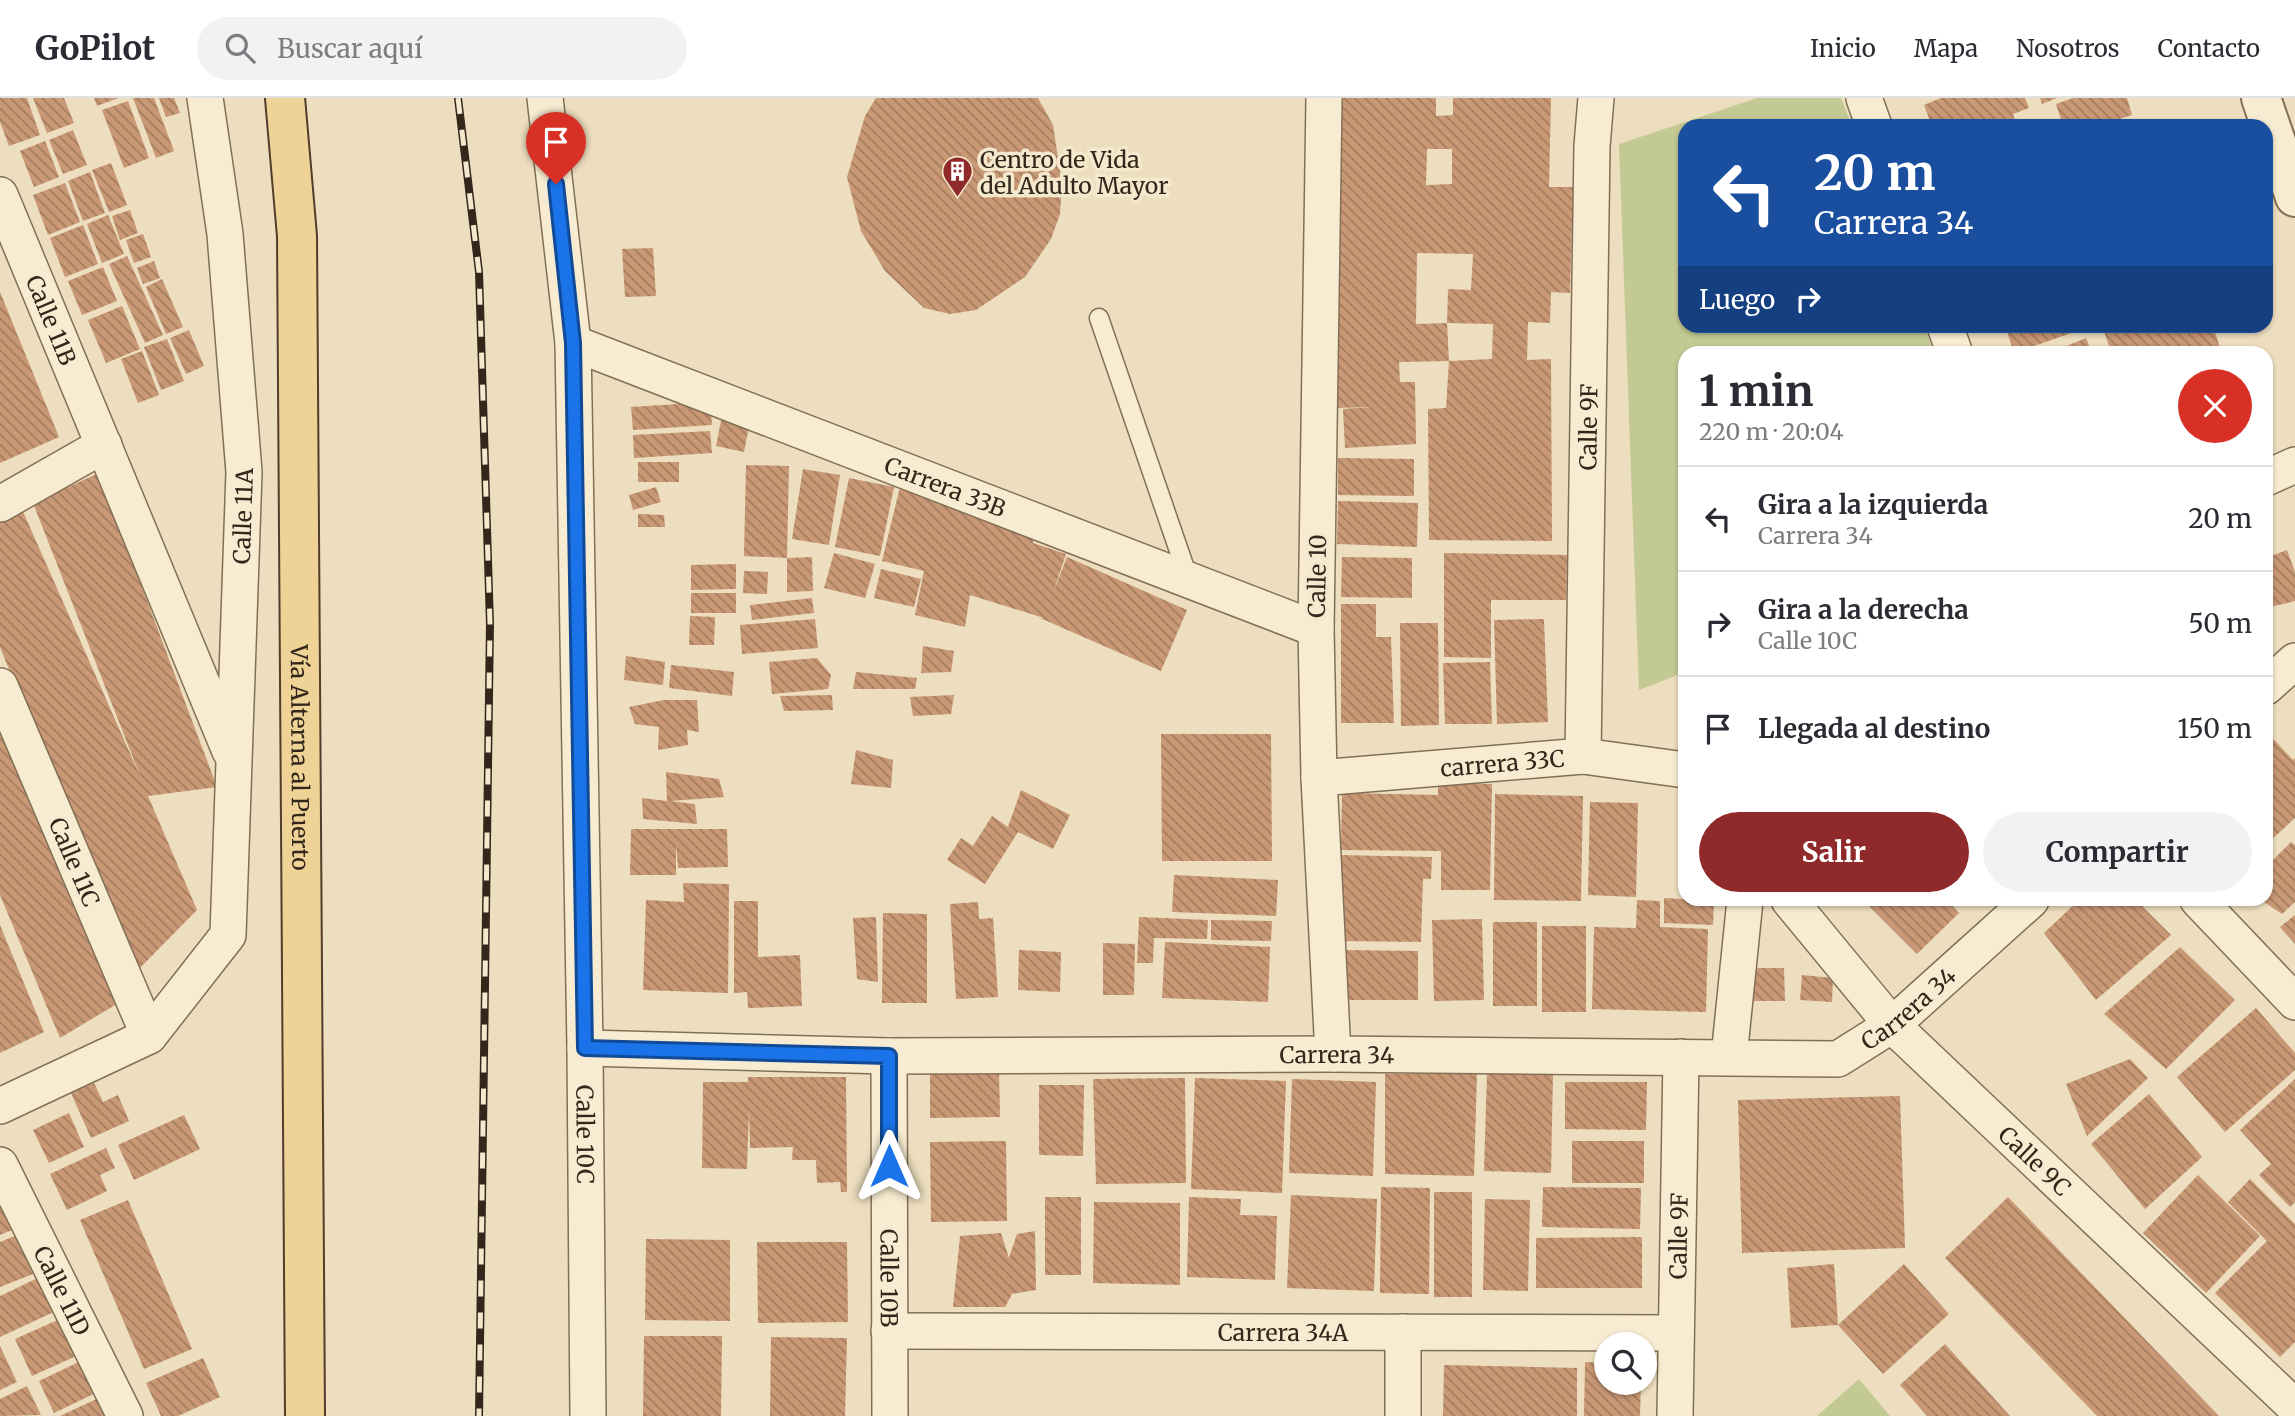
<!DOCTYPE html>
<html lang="es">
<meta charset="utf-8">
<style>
:root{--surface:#fff;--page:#f2f2f3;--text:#2b2b33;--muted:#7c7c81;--line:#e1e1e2;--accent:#90292a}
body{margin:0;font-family:Merriweather,serif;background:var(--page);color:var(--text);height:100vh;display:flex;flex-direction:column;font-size:26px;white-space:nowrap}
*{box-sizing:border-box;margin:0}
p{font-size:23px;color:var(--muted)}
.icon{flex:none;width:38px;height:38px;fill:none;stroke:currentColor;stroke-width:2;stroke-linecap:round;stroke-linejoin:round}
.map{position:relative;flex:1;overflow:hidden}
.details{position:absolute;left:1678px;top:248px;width:595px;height:560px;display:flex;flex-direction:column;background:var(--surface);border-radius:21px;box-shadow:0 2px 5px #0004}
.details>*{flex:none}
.hud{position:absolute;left:1678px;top:21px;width:595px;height:214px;border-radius:21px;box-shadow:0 2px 5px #0004;background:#1a4fa0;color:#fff;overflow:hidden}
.tools{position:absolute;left:1594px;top:1234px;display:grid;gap:14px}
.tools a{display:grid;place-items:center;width:63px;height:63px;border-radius:50%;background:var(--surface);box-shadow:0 2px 5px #0004;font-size:35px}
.pin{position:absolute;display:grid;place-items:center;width:60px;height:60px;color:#fff;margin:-72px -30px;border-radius:50% 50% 50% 0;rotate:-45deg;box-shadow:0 0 7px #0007}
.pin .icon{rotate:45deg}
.me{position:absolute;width:77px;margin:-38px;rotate:0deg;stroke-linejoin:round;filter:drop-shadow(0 0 5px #0008)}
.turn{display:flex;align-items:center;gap:24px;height:147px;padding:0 21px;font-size:32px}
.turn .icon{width:91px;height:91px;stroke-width:2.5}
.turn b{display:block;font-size:49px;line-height:60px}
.then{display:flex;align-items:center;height:66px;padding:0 21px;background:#0003;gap:14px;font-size:26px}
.round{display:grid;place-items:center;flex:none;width:74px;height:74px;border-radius:37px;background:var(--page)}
.overview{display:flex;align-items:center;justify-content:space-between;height:119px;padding:0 21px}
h1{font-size:42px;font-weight:700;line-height:52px}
.button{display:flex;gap:14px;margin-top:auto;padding:14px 21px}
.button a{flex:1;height:80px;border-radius:42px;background:var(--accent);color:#fff;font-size:28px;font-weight:700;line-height:80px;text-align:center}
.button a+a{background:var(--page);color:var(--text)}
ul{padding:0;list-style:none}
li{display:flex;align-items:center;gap:21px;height:105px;padding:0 21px;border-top:2px solid var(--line)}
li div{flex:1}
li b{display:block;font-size:26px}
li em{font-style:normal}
header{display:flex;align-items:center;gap:42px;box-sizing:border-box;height:98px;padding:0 35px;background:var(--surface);border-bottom:2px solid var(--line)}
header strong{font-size:33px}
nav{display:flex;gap:38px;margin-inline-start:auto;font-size:24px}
.search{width:490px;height:63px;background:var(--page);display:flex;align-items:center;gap:18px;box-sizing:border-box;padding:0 24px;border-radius:38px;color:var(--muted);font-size:26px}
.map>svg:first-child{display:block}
.pitch{fill:#c3c993}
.building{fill:url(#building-back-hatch);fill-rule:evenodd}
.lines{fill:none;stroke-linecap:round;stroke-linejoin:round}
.service-casing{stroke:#836f57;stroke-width:21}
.minor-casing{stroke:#836f57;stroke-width:38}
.tertiary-casing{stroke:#836f57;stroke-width:42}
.primary-casing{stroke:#513d2c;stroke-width:42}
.service{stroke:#f7ecd1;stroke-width:18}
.minor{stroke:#f7ecd1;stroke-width:35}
.tertiary{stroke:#f7ecd1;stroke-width:38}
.primary{stroke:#efd396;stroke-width:38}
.rail-casing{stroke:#33271c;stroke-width:8}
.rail{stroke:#f4e9cd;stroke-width:5;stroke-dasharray:16;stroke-linecap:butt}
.route-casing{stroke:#114b97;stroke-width:18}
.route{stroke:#1a73e8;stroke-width:12}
.labels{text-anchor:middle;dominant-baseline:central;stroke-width:7;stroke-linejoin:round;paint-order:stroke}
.poi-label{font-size:23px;fill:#33271c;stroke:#f4e9cd;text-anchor:start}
.street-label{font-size:23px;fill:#33271c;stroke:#f4e9cd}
</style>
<header>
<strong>GoPilot</strong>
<div class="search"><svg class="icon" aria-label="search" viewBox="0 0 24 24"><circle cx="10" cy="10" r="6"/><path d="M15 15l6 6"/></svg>Buscar aquí</div>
<nav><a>Inicio</a><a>Mapa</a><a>Nosotros</a><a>Contacto</a></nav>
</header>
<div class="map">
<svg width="2295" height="1318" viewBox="0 0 2295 1318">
<defs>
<pattern id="building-back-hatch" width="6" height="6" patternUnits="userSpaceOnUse" patternTransform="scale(1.75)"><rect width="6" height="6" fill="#c99875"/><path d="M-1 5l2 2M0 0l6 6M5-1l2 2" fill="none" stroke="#a47c5f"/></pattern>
</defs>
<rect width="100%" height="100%" fill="#ecdebe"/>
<g class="pitch">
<path d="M1757 0H1841L1852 28H1685V228H1924L1934 255 1685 256V574L1639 592 1619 46Z"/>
<path d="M1859 1281 1890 1318H1817Z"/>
</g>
<g class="building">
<path d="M0 0H27L40 37 9 48 0 24Z"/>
<path d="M33 0H64L74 25 47 35Z"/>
<path d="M94 0H118L97 8Z"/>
<path d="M133 0H154L174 53 156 60Z"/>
<path d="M159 0H174L180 15 166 19Z"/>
<path d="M876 0H1038L1053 27 1062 86 1060 116 1051 141 1025 179 976 212 950 216 924 210 885 173 861 133 847 79 865 18Z"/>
<path d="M1335 0H1436V18L1453 17V0H1551L1549 89H1573L1570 195 1551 194 1550 225 1528 224 1527 262 1551 261 1552 443 1429 442 1428 311 1446 310 1449 263 1492 261 1493 226 1447 225 1448 191 1471 192 1473 156 1417 155 1416 226 1447 225 1449 263 1399 264 1400 284H1415L1416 346 1345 350 1343 311 1372 309 1335 310ZM1427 51H1452V86L1426 87Z"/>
<path d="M1941 0H2025L2029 10 2013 16 2017 28H1932L1924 7Z"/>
<path d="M2040 0H2057L2042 6Z"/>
<path d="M2073 0H2127L2132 17 2097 28H2063L2056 6Z"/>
<path d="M128 3 149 60 124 70 102 12Z"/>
<path d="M73 32 87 67 63 76 49 42Z"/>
<path d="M45 43 59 79 34 89 20 53Z"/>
<path d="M111 65 127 107 109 114 92 72Z"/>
<path d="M90 74 105 115 83 123 68 83Z"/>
<path d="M65 85 80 124 48 137 33 97Z"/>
<path d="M130 112 138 135 120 142 112 118Z"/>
<path d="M108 117 124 156 102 165 87 126Z"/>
<path d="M83 127 98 166 65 179 50 140Z"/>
<path d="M143 136 151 159 134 165 126 142Z"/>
<path d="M653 150 656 198 625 199 622 151Z"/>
<path d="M127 158 163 237 145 245 109 166Z"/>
<path d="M154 163 160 180 143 186 137 170Z"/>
<path d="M103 169 117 203 82 217 68 183Z"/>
<path d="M162 181 183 229 166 236 146 189Z"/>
<path d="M0 194 59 339 0 365Z"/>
<path d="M122 208 140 251 106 265 88 222Z"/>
<path d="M2005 228H2082L2083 231 2014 255Z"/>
<path d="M2102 228H2213L2222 256H2128L2127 250 2112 256Z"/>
<path d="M189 232 204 268 186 276 170 240Z"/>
<path d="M2086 240 2092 255H2049Z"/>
<path d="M167 241 184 283 161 292 144 249Z"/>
<path d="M142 253 159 297 138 305 121 261Z"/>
<path d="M710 304 712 327 633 332 631 309Z"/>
<path d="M723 313 751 318 744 354 716 348Z"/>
<path d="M710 333 712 355 634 360 633 337Z"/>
<path d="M2266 338 2275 363 2266 367Z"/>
<path d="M1338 360 1414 361V398L1338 397Z"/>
<rect x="638" y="364" width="41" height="20"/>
<path d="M746 367 789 368 787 460 744 458Z"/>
<path d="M803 371 840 377 829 447 792 441Z"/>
<path d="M99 375 217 689 148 698 197 812 132 878 0 549V418L21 409 141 680 33 405Z"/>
<path d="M849 380 894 389 880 458 835 449Z"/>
<path d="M656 389 661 404 633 412 629 397Z"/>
<path d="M900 389 1034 431 1033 445 1066 456 1053 495 1067 459 1187 512 1161 573 1040 520H1044L970 497 965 529 915 517 924 473 882 463Z"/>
<path d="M1338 403 1418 405 1417 449 1337 446Z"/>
<path d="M638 416 664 417 665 429H638Z"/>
<path d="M2287 452 2295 474V503L2266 510V460Z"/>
<path d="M834 455 875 466 865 500 824 490Z"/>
<path d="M1444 455 1567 457 1566 502H1491V560L1444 559Z"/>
<path d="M812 459 813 493 787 494V460Z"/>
<path d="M1342 459 1412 460V500L1341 499Z"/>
<path d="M736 466V491L691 492V467Z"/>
<path d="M881 471 921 481 914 509 874 500Z"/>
<path d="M744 473 768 474 767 496 743 495Z"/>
<rect x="691" y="495" width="45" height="20"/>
<path d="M812 500 814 515 752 522 750 507Z"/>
<path d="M1341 506H1376V539H1391L1394 625H1341Z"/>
<path d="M690 518 715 519 714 547H689Z"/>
<path d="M815 521 818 550 742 556 740 527Z"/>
<path d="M1544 521 1548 624 1497 626 1494 522Z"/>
<path d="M1400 525H1438L1439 627 1401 628Z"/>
<path d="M923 548 954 553 951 574 921 575Z"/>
<path d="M626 558 665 564 663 587 624 582Z"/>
<path d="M817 560 831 577 828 591 772 596 769 564Z"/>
<path d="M1490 564 1492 626H1445L1443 565Z"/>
<path d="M671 567 734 574 732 598 669 590Z"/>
<path d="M856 574 917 580 915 591H853Z"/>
<path d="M832 597 833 612 784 613 780 598Z"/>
<path d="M954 597 951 616 913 618 910 599Z"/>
<path d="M664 602H697L699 634 687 632 688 647 658 652 659 629 635 626 629 609Z"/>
<path d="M0 615 120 904 60 940 0 797Z"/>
<path d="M2266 633 2293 662 2295 660V720L2270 743 2266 739Z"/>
<path d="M1161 636H1271L1272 763H1162Z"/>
<path d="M856 652 893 662 891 690 851 686Z"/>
<path d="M666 674 719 681 724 699 670 703 695 706 697 726 643 721 642 700 667 703Z"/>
<path d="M1438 685 1492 686 1490 792H1441V753L1341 752 1342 695 1438 697Z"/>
<path d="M1021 692 1070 717 1053 751 1018 734 985 786 947 762 961 740 973 748 992 718 1008 729Z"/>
<path d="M1495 696 1583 698 1581 803 1494 802Z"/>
<path d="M1590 704 1638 705 1636 799 1588 797Z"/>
<path d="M631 731H727L728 769 678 770 676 745V777H630Z"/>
<path d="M2291 744 2295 747V804L2282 816 2261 802H2266V769Z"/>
<path d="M1340 757 1432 759 1431 781H1423L1421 844 1339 843Z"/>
<path d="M1174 777 1278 782 1276 818 1172 814Z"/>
<path d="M683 785 729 786 728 895 643 892 646 802 684 804Z"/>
<path d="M1664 800 1714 803 1713 827 1664 825Z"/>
<path d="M1637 802 1660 803V829L1708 831 1706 914 1592 911 1594 829 1636 830Z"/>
<path d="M1863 802H1947L1959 815 1917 856Z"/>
<path d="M2079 802H2136L2171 837 2096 902 2044 835Z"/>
<path d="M734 803H758V859L800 857 802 908 748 910 747 894 734 895Z"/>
<path d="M978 804 979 821 993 820 998 899 956 901 950 806Z"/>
<path d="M883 815 927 816V905H882Z"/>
<path d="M2295 817V846L2280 829Z"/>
<path d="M876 819 878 884 857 881 853 820Z"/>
<path d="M1139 819 1208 822 1207 841 1154 840 1153 865H1137Z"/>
<path d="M1482 821 1484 902 1434 903 1432 822Z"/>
<path d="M1211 822 1272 823 1271 843 1211 842Z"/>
<rect x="1493" y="824" width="44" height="84"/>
<path d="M0 827 44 934 0 955Z"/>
<rect x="1542" y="828" width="44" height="86"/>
<path d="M1165 844 1270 849 1268 904 1162 900Z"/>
<path d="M1103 845 1135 846 1134 897H1103Z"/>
<path d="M2180 849 2235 902 2166 971 2104 916Z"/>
<path d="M1019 852 1061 854 1060 894 1018 892Z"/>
<path d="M1341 852 1418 853V902H1341Z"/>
<path d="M1750 870H1784L1785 903H1750Z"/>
<path d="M1802 877 1833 880 1832 904 1800 902Z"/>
<path d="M2256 910 2295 955V972L2225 1034 2177 979Z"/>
<path d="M2130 961 2148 980 2087 1038 2066 986Z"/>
<path d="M999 972 1000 1019 930 1020V973Z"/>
<path d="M1477 975 1474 1078 1385 1076V976Z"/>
<path d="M1487 975 1553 977 1551 1075 1484 1073Z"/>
<path d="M748 979H846L847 1094H841L840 1084 817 1085 816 1062H792L793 1049 750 1050 749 1011 747 1071 702 1070 703 984H748Z"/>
<path d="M1185 980 1186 1085 1096 1086 1093 981Z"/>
<path d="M1195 980 1286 983 1282 1095 1191 1091Z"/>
<path d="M1292 981 1376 984 1373 1078 1289 1075Z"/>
<path d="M2295 981V1104L2290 1109 2259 1077 2271 1066 2240 1032Z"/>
<path d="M1565 984H1647L1646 1032 1565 1031Z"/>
<path d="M94 985 103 1004 118 997 129 1023 91 1040 71 995Z"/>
<path d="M1039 987H1084L1083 1058 1039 1057Z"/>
<path d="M2149 996 2202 1059 2145 1111 2091 1046Z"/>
<path d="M1900 998 1905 1150 1742 1155 1738 1002Z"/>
<path d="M69 1015 84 1049 49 1065 33 1032Z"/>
<path d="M184 1017 200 1051 134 1082 118 1047Z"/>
<path d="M1006 1043 1007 1123 931 1124 930 1044Z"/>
<rect x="1572" y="1043" width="72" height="42"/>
<path d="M106 1050 115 1070 100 1077 107 1093 67 1112 50 1076Z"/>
<path d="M0 1072 24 1127 0 1137Z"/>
<path d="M2198 1077 2260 1138 2206 1195 2143 1135Z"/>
<path d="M2250 1081 2295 1126V1244L2280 1259 2215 1195 2267 1143 2228 1104Z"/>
<path d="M1381 1089 1430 1090 1429 1196 1380 1195Z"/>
<path d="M1543 1089 1641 1090 1640 1131 1542 1129Z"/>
<rect x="1434" y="1094" width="38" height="105"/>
<path d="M1291 1097 1377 1101 1374 1193 1287 1190Z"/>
<rect x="1045" y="1099" width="36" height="78"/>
<path d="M1189 1099 1241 1101 1240 1117 1277 1118 1275 1182 1187 1179Z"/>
<path d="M2008 1099 2219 1318H2097L1945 1160Z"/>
<path d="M1485 1101 1530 1102 1528 1193 1483 1192Z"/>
<path d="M128 1102 192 1251 144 1271 80 1122Z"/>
<path d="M1094 1104 1180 1105V1187L1093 1185Z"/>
<path d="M1035 1133 1036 1192 1012 1196 1005 1209H953L960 1138 1001 1135 1009 1160 1017 1136Z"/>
<path d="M17 1137 33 1176 0 1189V1144Z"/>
<path d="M1642 1139V1190H1536V1140Z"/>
<path d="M646 1141 730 1142V1223L645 1222Z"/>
<path d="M757 1144H847L848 1224 758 1225Z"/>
<path d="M1834 1166 1838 1227 1791 1230 1787 1170Z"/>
<path d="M1904 1166 1949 1216 1883 1276 1838 1227Z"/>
<path d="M42 1178 58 1212 0 1239V1198Z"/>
<path d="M69 1217 85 1254 32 1278 15 1241Z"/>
<path d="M644 1238H722L721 1318H643Z"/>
<path d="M771 1239 847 1240 845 1318H770Z"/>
<path d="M1945 1246 2010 1318H1927L1900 1287Z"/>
<path d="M0 1248 17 1284 0 1292Z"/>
<path d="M89 1259 104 1291 54 1315 39 1283Z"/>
<path d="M203 1260 220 1299 178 1318H161L146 1285Z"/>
<path d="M1585 1264 1606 1265V1284H1641L1640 1318H1584Z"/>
<path d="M1444 1267 1577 1270V1318H1443Z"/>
<path d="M27 1288 41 1317 0 1318V1301Z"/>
<path d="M107 1296 117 1318H60Z"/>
</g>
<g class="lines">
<defs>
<path id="service" d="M1099 220 1189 482"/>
<g id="minor">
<path id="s1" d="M545 0 573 245 585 950 588 1318"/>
<path d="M1324 0 1316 531 1319 680 1333 956"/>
<path d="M1864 0 1874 28"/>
<path id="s2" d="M0 97 230 653"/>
<path d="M1945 228 1955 256"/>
<path id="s3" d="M573 245 1316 531"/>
<path d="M2266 380 2295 367"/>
<path d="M0 406 104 347"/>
<path id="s4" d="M0 588 149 938"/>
<path d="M2266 589 2295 563"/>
<path id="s5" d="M1583 658 1592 48 1596 0"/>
<path id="s6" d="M1319 680 1583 658 1685 672"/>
<path id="s7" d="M1789 802 1892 927 2295 1309"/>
<path d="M2198 802 2295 904"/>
<path id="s8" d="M585 950 889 958 1333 956 1838 961 1892 927 2031 802"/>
<path id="s9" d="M889 958 890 1318"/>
<path d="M1729 959 1745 802"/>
<path id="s10" d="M0 1008 149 938 228 837 244 374 225 136 205 0"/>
<path id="s11" d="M0 1067 125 1318"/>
<path id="s12" d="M889 1233 1676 1235"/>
<path d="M1403 1234V1318"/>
<path id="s13" d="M1675 1318 1681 959"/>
</g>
<path id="tertiary" d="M2261 0 2295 99"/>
<g id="primary">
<path id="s14" d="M285 0 297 138 305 1318"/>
</g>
</defs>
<use href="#service" class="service-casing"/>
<use href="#minor" class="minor-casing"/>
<use href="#tertiary" class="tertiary-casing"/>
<use href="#primary" class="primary-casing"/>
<use href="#service" class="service"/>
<use href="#minor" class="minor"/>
<use href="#tertiary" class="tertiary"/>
<use href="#primary" class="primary"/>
<defs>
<path id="rail" d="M458 0 479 174 490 526 479 1318"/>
</defs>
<use href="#rail" class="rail-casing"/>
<use href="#rail" class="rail"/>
</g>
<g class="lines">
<defs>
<path id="route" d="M556 86 573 245 585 950 889 958V1068"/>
</defs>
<use href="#route" class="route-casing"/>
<use href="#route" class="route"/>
</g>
<defs>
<symbol id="building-pin" viewBox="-11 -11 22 30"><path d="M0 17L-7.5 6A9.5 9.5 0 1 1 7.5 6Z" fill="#90292a" stroke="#f4e9cd"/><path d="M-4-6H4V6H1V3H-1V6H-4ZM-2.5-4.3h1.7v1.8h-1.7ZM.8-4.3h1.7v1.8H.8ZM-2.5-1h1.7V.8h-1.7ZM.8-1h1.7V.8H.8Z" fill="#fff"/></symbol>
</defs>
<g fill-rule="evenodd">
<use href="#building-pin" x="940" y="56" width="35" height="47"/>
</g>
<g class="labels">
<g class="poi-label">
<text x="980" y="61">Centro de Vida<tspan x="980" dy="26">del Adulto Mayor</tspan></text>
</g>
<g class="street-label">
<text stroke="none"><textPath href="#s2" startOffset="135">Calle 11B</textPath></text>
<text stroke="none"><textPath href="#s5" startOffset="329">Calle 9F</textPath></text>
<text stroke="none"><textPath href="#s3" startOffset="399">Carrera 33B</textPath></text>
<text stroke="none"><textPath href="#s10" startOffset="712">Calle 11A</textPath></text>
<text transform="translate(1317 478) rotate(-89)">Calle 10</text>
<text stroke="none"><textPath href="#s14" startOffset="660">Vía Alterna al Puerto</textPath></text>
<text stroke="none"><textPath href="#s6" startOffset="184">carrera 33C</textPath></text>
<text stroke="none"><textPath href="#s4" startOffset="191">Calle 11C</textPath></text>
<text stroke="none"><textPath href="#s8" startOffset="1340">Carrera 34</textPath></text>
<text stroke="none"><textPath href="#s8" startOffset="752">Carrera 34</textPath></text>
<text stroke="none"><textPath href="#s1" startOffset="1038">Calle 10C</textPath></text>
<text stroke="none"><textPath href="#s7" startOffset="359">Calle 9C</textPath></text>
<text stroke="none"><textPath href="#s13" startOffset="180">Calle 9F</textPath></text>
<text stroke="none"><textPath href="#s9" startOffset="222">Calle 10B</textPath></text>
<text stroke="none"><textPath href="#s11" startOffset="140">Calle 11D</textPath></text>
<text stroke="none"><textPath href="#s12" startOffset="394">Carrera 34A</textPath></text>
</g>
</g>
</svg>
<div class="tools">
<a><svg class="icon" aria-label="search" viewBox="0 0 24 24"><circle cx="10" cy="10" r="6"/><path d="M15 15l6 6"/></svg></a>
</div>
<div class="pin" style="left:556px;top:86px;background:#d93025"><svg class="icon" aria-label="arrive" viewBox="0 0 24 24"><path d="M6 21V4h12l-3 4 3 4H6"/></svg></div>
<svg class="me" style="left:889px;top:1068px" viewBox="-20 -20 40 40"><path d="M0-17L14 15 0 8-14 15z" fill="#1a73e8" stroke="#fff" stroke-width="4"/></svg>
<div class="hud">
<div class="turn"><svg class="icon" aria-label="left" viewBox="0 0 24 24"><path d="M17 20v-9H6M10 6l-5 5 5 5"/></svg><div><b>20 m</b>Carrera 34</div></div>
<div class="then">Luego<svg class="icon" aria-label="right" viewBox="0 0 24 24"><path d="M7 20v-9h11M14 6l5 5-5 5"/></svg></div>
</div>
<section class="details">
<div class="overview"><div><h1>1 min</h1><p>220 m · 20:04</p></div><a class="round" style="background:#d93025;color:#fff"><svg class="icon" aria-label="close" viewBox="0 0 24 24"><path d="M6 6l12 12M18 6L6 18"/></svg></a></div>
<ul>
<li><svg class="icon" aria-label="left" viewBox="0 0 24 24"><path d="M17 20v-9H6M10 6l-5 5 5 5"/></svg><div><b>Gira a la izquierda</b><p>Carrera 34</p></div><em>20 m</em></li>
<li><svg class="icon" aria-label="right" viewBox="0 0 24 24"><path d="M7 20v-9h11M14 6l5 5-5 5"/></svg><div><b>Gira a la derecha</b><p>Calle 10C</p></div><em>50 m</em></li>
<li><svg class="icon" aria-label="arrive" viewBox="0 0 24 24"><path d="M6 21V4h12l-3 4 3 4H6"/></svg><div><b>Llegada al destino</b></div><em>150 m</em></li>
</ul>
<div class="button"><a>Salir</a><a>Compartir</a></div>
</section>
</div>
